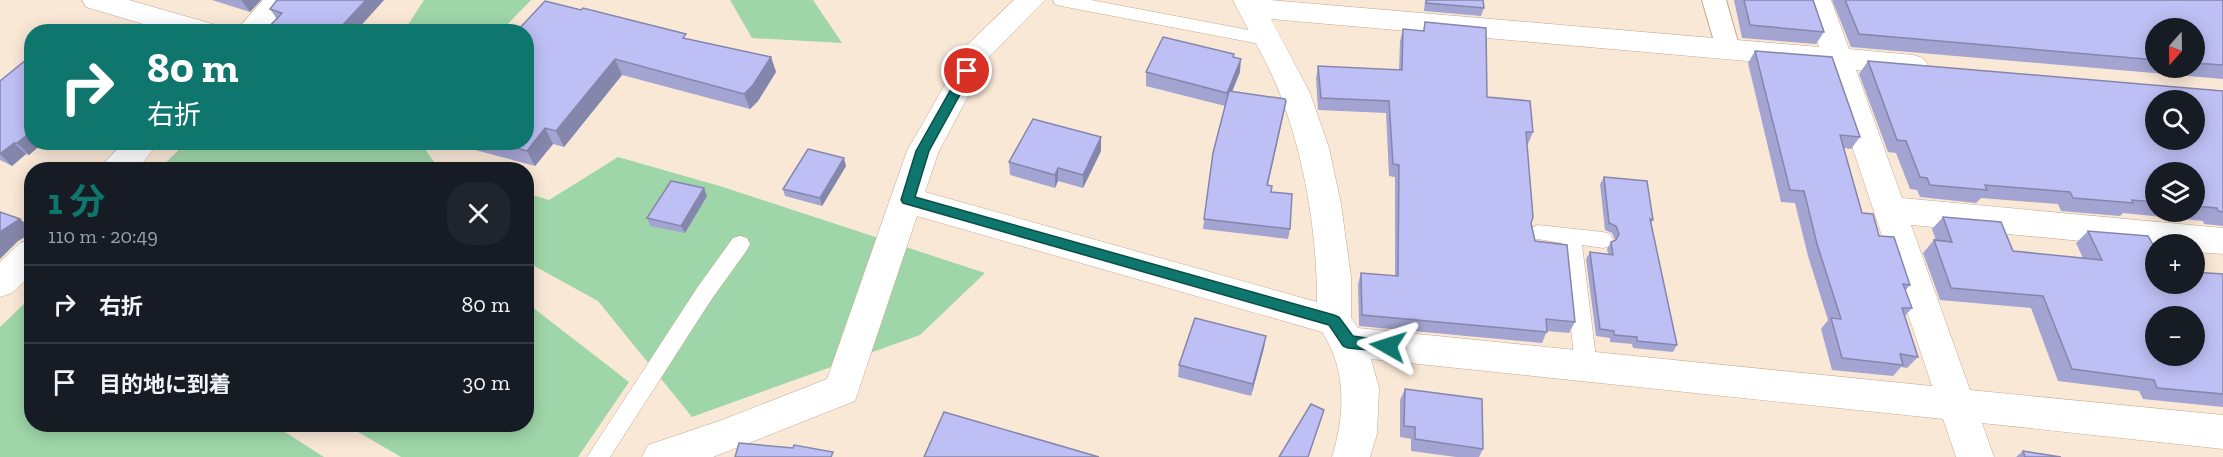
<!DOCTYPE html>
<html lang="ja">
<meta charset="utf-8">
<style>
:root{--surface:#171b24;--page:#20242c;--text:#f1f3f6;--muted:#9ea1a6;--line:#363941;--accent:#0f766e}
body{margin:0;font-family:"Zilla Slab","Noto Sans JP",serif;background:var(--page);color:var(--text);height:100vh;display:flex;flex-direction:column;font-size:22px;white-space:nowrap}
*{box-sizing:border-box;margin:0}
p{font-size:20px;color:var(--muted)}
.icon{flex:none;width:33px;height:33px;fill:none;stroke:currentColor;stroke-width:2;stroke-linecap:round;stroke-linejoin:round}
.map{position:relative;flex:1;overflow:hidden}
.details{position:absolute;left:24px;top:162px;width:510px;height:270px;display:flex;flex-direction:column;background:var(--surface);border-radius:24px;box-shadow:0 3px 15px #0003}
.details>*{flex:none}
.hud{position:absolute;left:24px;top:24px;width:510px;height:126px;border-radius:24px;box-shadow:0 3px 15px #0003;background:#0f766e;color:#fff;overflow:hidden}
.needle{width:39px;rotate:200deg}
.controls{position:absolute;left:2145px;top:18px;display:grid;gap:12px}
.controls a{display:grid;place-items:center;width:60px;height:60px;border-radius:50%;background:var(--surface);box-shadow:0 3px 15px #0003;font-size:30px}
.pin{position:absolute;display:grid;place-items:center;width:51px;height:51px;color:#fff;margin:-26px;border:3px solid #fff;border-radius:50%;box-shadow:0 2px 6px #0007}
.me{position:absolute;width:66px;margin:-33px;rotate:276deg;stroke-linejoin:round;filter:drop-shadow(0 0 4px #0008)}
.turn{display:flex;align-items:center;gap:21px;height:126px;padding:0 24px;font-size:27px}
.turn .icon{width:78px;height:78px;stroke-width:2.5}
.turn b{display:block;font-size:42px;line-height:51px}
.round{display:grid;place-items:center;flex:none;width:63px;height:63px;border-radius:24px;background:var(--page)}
.summary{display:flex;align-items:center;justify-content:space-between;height:102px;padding:0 24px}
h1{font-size:36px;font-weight:700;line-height:45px;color:var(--accent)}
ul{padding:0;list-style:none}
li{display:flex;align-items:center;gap:18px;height:78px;padding:0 24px;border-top:2px solid var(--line)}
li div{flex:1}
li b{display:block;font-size:22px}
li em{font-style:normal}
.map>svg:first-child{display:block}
.green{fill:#9fd6a9}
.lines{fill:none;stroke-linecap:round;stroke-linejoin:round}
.service-casing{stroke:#c4a88d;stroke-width:1}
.pedestrian-casing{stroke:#c4a88d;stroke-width:2}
.minor-casing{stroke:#c4a88d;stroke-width:1}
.service{fill:#fff;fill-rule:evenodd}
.pedestrian{fill:#fff;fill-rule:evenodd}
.minor{fill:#fff;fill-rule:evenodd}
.wall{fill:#a3a4d2;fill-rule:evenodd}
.shaded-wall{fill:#8586ab}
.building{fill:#bebff4;stroke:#8586ab;stroke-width:1.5;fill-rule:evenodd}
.route{fill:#0f766e;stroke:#0a4d48;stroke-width:1.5}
</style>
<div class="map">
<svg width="2223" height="457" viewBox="0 0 2223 457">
<rect width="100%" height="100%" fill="#fae8d7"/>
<g class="green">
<path d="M424 0H531L501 31H404Z"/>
<path d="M730 0H813L842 43 752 38Z"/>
<path d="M187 142 421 143 434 162 455 169H159Z"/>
<path d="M618 157 723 187 985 273 920 335 692 417 598 301 527 262 526 193 549 200Z"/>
<path d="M31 297 32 424 274 425 324 457H0V327Z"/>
<path d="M527 303 629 382 578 457H401L346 425 526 424Z"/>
</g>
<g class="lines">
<defs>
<g id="service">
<path d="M1053 0H1091L1265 33 1271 35 1274 39 1271 43 1265 45 1061 6 1055 4Z"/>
<path d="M1538 225 1603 232 1610 234 1613 240 1610 246 1603 248 1582 245 1597 366 1594 372 1586 375 1578 372 1575 366 1562 243 1531 238 1528 233 1531 228Z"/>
<path d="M740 236 747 238 750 244 747 250 711 300 610 457H587L697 288 733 238Z"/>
</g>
<path id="pedestrian" d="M1702 0H1726L1740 49 1736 55 1727 58 1718 55Z"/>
<g id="minor">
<path d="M82 0H129L216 25 220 32H170L86 7Z"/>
<path d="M263 0H293L266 32H235Z"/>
<path d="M1014 0H1045L989 57 939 151 925 192 1317 302C1317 233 1305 159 1280 94 1268 62 1248 31 1233 0H1270L1819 47 1803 0H1831L1849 49 1913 55 1923 58 1928 65 1923 72 1913 75 1856 70 1902 198 2223 228V254L2194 252V244H2156V248L1911 225 1970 390 2223 415V449L1982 423 1994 457H1956L1943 419 1371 359 1379 388 1377 434 1370 457H1332C1345 415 1347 370 1322 332L917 216 855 401 713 457H642L648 445 722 420 827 379 907 151 968 44ZM1271 19 1826 68 1932 386 1358 328 1351 318V277L1341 204 1329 148 1310 93Z"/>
<path d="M124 142H159L137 170H101L106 161Z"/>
<path d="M32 239V274L12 293 0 297V262L20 243Z"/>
</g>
</defs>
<use href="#service" class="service-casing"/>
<use href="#pedestrian" class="pedestrian-casing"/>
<use href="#minor" class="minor-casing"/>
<use href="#service" class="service"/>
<use href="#pedestrian" class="pedestrian"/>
<use href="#minor" class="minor"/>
</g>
<g class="wall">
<path d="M212 0H261L250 12Z"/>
<path d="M277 0H384L355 32 277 19 270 9Z"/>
<path d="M1425 0H1483L1484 8 1481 16 1424 11Z"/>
<path d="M1734 0H1813L1824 32 1816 44 1742 38Z"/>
<path d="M1832 0H2223V79L1851 47ZM2156 28H2194V68H2156Z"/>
<path d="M545 1 688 39 771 57 776 72 758 101 750 109 622 75 564 147 553 144 535 166 445 142H526Z"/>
<path d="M1425 22 1487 97 1533 132 1528 144H1527L1531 223 1535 241 1575 322 1569 333 1547 331 1542 343 1359 326 1358 284 1361 273 1395 276V177L1389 176 1386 113 1318 110 1316 78 1318 66 1399 70 1400 41 1403 29 1423 31Z"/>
<path d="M1755 51 1860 137 1851 149 1844 148 1862 213 1879 236 1910 285 1905 291 1912 308 1905 316 1918 357 1907 368 1901 367 1893 376 1832 370 1821 329 1828 320 1808 256 1795 203 1781 202 1748 63Z"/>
<path d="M1234 57 1240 72 1232 92 1284 112 1268 185 1290 229 1288 239 1203 229 1213 153 1225 106 1146 86V72Z"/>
<path d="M1868 61 2223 91V226L2204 224 2203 221 2123 213 2120 216 2061 211 2058 204 1981 198 1976 203 1920 197 1917 190 1910 189 1896 153 1888 152 1859 74ZM2156 172H2194V212H2156Z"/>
<path d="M0 81 32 142H44L29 155 26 154 12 166 0 160Z"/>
<path d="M1101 151 1083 188 1058 181 1055 188 1010 175 1009 162Z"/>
<path d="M846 166 822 206 785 196 783 189Z"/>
<path d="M1604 177 1653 220 1651 223 1677 345 1673 352 1633 348 1632 344 1610 342V338L1596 336 1586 259 1590 252 1608 254 1607 249 1611 242 1615 240 1612 233 1605 230 1600 184Z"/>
<path d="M704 188 707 196 685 233 650 226 647 218Z"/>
<path d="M1943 217 2013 251 2083 258 2076 243 2088 231 2156 284 2223 274V407L2143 399 2139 391 2058 381 2031 308 1940 300 1923 253 1934 240 1936 241 1932 229Z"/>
<path d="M1264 348 1251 396 1178 377 1179 365Z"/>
<path d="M1405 389 1483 449 1479 457H1456L1411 451V439L1400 437V400Z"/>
<path d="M2023 451 2061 457H2016Z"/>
</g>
<g class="shaded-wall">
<path d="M241 0H261L250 12Z"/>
<path d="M366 0H384L355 32H339L338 30Z"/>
<path d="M771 57 776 72 758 101 750 109 744 94Z"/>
<path d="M615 59 622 75 564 147 556 131Z"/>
<path d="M1241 59 1240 72 1226 106 1227 93Z"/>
<path d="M1286 101 1284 112 1265 196 1267 185Z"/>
<path d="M545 128 553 144 535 166 527 151Z"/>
<path d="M32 131V142H44L29 155 17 143Z"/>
<path d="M1101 137V151L1083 188V175Z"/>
<path d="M14 143 26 154 12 166 0 154Z"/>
<path d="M844 158 846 166 822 206 820 198Z"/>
<path d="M1058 168V181L1055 188V175Z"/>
<path d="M704 188 707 196 685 233 681 226Z"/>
<path d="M20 219 32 229V233L18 241 0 259V232Z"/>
<path d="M1266 336 1264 348 1251 396 1253 384Z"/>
</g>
<g class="building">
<path d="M277 0H366L338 30 345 32H264L282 13 270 9Z"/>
<path d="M1427 0H1483L1484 8 1426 3Z"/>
<path d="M1744 0H1813L1824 32 1750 25Z"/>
<path d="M1845 0H2223V65L2194 63V28H2156V60L1859 34Z"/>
<path d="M545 1 581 10 583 8 686 34 683 38 771 57 753 85 744 94 615 59 556 131 545 128 527 151 495 142H526V32H516Z"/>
<path d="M1425 22 1486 28 1487 97 1530 101 1533 132H1526L1533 217 1531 223 1535 241 1567 245 1575 322 1546 319 1547 332 1362 315 1361 273 1398 276 1399 165 1393 164 1389 101 1321 98 1318 66 1402 70 1403 29 1424 31Z"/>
<path d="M66 27 82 32H61Z"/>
<path d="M1163 37 1234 54 1233 57 1241 59 1227 93 1146 72Z"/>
<path d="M1755 51 1832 57 1860 137 1840 135 1862 213 1873 214 1879 236 1894 237 1910 285 1903 284 1912 308H1902L1918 357 1900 354 1903 365 1842 358 1831 318 1841 319 1817 244 1804 191 1790 190Z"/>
<path d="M32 55V131L17 143H14L0 154V81Z"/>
<path d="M1868 61 2223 91V212L2218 211 2217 208 2194 206V172H2156V202L2132 200 2133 203 2073 198 2070 192 1985 185 1987 190 1930 185 1927 178 1920 177 1906 141 1897 140ZM2156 100H2194V140H2156Z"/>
<path d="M1229 91 1285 99 1286 101 1267 185 1272 186 1271 192 1292 194 1290 229 1204 219 1213 153Z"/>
<path d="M1033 119 1101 137 1083 175 1058 168 1055 175 1009 162Z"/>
<path d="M808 149 844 158 820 198 783 189Z"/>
<path d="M1604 177 1647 181 1653 220 1650 219 1677 345 1637 341V337L1614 335V331L1600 329 1590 252 1613 255 1611 242 1616 240 1619 234 1616 226 1609 223Z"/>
<path d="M671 181 704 188 681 226 647 218Z"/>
<path d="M0 212 20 219 0 232Z"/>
<path d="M1943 217 2001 222 2013 251 2102 260 2088 231 2148 236 2156 250V284H2194V272L2223 274V394L2157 388 2154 380 2072 369 2043 296 1951 288 1934 240 1952 242ZM2156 316H2194V356H2156Z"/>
<path d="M1195 318 1266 336 1253 384 1179 365Z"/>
<path d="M1405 389 1482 399 1483 449 1415 439V427L1404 426Z"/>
<path d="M1311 404 1324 410 1308 457H1279Z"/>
<path d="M944 412 1099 457H924Z"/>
<path d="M739 443 793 448 794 445 833 452 831 457H735Z"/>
<path d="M2023 451 2061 457H2025Z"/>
</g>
<path class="route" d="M967 67 973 71 929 151 915 197 1334 315 1339 317 1353 336 1393 342 1395 346 1393 350 1388 352 1348 348 1343 346 1329 325 903 203 901 200 916 151 963 68Z"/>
</svg>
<div class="controls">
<a><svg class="needle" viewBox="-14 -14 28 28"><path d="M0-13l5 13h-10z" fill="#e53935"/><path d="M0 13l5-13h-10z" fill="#9ea1a6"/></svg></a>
<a><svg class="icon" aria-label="search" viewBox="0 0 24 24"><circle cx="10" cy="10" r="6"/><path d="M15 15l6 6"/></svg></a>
<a><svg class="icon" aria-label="layers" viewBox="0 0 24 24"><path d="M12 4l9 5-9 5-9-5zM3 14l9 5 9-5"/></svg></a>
<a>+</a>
<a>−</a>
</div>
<div class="pin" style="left:967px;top:71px;background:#d93025"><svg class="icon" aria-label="arrive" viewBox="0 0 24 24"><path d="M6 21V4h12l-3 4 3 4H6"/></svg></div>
<svg class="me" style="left:1388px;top:346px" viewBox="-20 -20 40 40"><path d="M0-17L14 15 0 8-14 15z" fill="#0f766e" stroke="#fff" stroke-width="4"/></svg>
<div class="hud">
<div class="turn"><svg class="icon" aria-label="right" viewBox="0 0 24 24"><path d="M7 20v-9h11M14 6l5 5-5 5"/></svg><div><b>80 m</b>右折</div></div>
</div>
<section class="details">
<div class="summary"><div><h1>1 分</h1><p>110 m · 20:49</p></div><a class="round"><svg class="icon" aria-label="close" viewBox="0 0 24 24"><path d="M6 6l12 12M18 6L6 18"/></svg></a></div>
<ul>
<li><svg class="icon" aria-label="right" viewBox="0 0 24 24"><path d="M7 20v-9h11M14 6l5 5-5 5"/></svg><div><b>右折</b></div><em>80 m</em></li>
<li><svg class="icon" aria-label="arrive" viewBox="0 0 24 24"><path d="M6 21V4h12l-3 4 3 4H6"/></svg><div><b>目的地に到着</b></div><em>30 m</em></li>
</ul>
</section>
</div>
